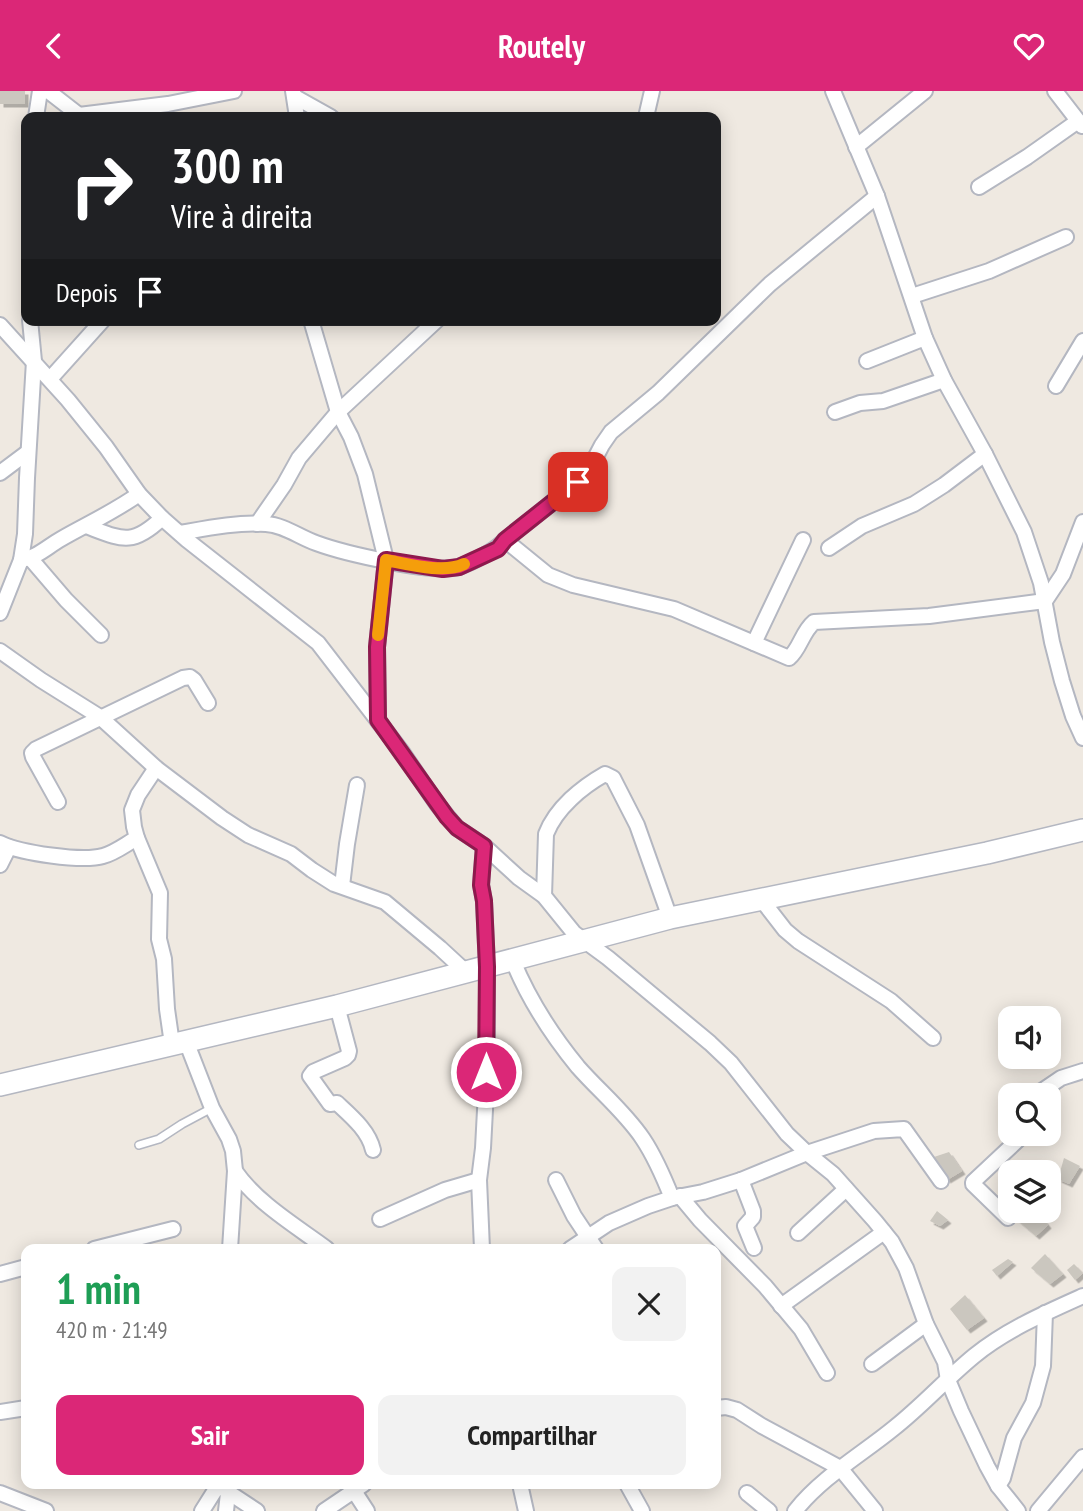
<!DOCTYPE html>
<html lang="pt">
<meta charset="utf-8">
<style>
:root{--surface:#fff;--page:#f2f2f2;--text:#222;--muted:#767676;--accent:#db2777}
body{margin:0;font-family:"PT Sans Narrow",sans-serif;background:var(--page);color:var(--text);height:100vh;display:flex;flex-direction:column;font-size:26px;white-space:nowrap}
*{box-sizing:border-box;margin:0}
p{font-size:23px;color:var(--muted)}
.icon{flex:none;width:38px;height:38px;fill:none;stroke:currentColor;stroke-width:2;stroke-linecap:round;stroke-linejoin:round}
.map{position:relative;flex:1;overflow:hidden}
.drawer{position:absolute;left:21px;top:1153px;width:700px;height:245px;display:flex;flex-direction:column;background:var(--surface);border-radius:14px;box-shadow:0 4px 18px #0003}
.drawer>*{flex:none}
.guide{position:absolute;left:21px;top:21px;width:700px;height:214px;border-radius:14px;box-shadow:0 4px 18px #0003;background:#202124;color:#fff;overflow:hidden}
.controls{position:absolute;left:998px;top:915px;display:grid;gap:14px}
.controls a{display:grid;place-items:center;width:63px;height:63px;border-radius:14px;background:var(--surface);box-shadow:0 4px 18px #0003;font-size:35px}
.pin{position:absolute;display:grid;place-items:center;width:60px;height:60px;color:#fff;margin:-30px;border-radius:14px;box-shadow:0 4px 10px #0006}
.me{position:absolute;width:77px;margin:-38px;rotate:0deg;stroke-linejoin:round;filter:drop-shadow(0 0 5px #0008)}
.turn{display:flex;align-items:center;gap:24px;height:147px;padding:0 35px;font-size:32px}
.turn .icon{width:91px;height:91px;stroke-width:2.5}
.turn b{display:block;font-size:49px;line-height:60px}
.then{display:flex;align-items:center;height:66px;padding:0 35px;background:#0003;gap:14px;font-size:26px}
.round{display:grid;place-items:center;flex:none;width:74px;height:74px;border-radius:14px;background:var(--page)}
.headline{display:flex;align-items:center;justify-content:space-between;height:119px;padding:0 35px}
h1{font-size:42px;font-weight:600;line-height:52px;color:#1e9e55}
.button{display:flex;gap:14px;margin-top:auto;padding:14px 35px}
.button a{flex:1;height:80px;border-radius:14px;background:var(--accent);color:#fff;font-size:28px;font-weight:600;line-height:80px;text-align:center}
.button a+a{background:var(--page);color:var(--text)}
header{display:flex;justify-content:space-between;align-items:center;height:91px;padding:0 35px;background:var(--accent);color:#fff;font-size:32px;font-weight:600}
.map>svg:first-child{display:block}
.building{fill:#cbc7bf;filter:url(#shadow)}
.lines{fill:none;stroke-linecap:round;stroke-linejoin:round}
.lane-casing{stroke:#b4b7c1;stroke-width:10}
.street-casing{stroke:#b4b7c1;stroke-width:18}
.secondary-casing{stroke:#b4b7c1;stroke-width:24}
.lane{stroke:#fff;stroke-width:7}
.street{stroke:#fff;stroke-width:14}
.secondary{stroke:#fff;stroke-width:21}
.route-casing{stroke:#8e194d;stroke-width:18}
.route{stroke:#db2777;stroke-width:12}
.slow{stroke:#f59e0b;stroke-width:12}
</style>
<header><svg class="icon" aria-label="back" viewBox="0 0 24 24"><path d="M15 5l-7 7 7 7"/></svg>Routely<svg class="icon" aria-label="heart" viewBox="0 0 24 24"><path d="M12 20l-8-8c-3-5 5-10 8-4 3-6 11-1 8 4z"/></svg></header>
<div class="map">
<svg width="1083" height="1420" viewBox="0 0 1083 1420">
<defs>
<filter id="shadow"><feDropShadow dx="3.5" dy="3.5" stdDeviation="0" flood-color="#0004"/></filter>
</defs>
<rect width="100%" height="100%" fill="#efe9e1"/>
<g class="building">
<rect x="0" y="0" width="25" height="13"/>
<path d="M949 1061 962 1080 947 1089 934 1066Z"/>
<path d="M1064 1067 1080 1075 1069 1093 1058 1088Z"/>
<path d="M937 1120 948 1129 940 1135 930 1130Z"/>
<path d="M1026 1120H1037L1048 1134 1036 1145 1016 1128Z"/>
<path d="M1045 1163 1063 1183 1050 1193 1031 1177Z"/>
<path d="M1008 1168 1013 1171 997 1185 992 1179Z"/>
<path d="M1074 1173 1083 1182 1075 1189 1067 1179Z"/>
<path d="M965 1204 984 1227 967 1239 950 1218Z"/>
</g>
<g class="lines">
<defs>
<path id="lane" d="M139 1054 159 1048 182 1033 212 1017"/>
<g id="street">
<path d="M48 0 79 24"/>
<path d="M293 0 297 26"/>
<path d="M833 0 877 105 925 247 944 289 985 363 1024 441 1041 492 1052 551 1062 590 1073 625 1083 647"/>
<path d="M1055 0 1082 35"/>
<path d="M295 6 331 26"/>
<path d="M36 26 40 0"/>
<path d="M75 26 79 24 168 13 234 0"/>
<path d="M646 26 652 0"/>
<path d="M856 56 925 0"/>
<path d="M979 96 1027 66 1078 30"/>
<path d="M912 205 989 180 1066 146"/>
<path d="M311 229 338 321 351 346 365 383 386 469 377 556 378 630"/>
<path d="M0 234 68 309 106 356 139 403 162 427 187 449 318 552 402 661 437 713 457 737 484 755 519 787 544 805 574 842 608 867 710 952 731 972 787 1043 807 1062 833 1083 875 1130 892 1151 906 1177 926 1233 945 1271 948 1289 961 1320 987 1375 998 1395 1018 1420"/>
<path d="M867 270 925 247"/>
<path d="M50 288 103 229"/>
<path d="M1056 295 1083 250"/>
<path d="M835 321 860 312 883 310 944 289"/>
<path d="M0 382 28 361"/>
<path d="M257 433 284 394 299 367 338 321 437 229"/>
<path d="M86 435C121 448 132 456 162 427"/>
<path d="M180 442C208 437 237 431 266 433 284 434 299 446 316 452 343 462 432 483 459 476 473 471 495 460 505 449L578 391 591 375 602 354 611 341 658 302 770 193 877 105"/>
<path d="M505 449 548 484 573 494 674 518 789 567C800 558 802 541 814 531L929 525 1045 510 1063 483 1083 431"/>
<path d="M829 457 862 435 914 413 944 394 985 363"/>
<path d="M30 467 66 509 101 544"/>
<path d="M21 469C36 467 47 456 61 448 87 433 114 421 139 403"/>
<path d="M0 522 21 469 25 443 27 387 34 270 30 229"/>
<path d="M754 552 803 449"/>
<path d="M0 560 41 589 100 626 156 677 222 727 248 744 291 763 312 779 334 793 385 811 440 857 466 881"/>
<path d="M156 677 138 704 132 719 134 736 137 747 160 802 159 848 164 868 167 918 172 953"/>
<path d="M58 711 33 666 32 662 36 658 183 587 190 586 194 589 208 612"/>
<path d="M0 752C20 762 82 771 103 765 115 762 126 753 137 747"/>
<path d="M0 774 9 756"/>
<path d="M342 795 347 753 357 694"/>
<path d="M544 805 546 743C556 717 582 696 605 683L613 687 615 691 637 734 670 827"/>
<path d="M761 808 785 839 798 850 891 910 933 947"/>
<path d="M513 870C529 909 551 943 578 976 599 1000 625 1021 643 1048 655 1066 664 1087 672 1107"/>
<path d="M337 915 349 960 348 964 345 967 313 981 310 985 330 1013 337 1012C351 1025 369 1040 373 1059"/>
<path d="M186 950 212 1017 229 1048 233 1060 235 1080 230 1158"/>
<path d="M1036 1004 1061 987 1083 980"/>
<path d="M235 1080C257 1112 296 1135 327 1158"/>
<path d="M556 1089 574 1125 596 1158"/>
<path d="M741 1089 753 1120V1126L745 1135 754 1157"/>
<path d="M680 1105 700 1129 765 1195 801 1238 827 1282"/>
<path d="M1008 1127 973 1093V1091L1020 1047 1022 1043"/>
<path d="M380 1128 445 1099 479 1089"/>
<path d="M798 1142 846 1098"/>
<path d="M94 1158 173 1138"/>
<path d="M482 1158 479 1089 483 1057 487 981V876L484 810 481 794 484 755"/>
<path d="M570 1158 609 1132 648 1115 672 1107 703 1101 741 1089 807 1062 874 1040 904 1038 941 1090"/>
<path d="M0 1183 26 1176"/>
<path d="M781 1215 884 1141"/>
<path d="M872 1273 926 1233"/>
<path d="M716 1317 726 1316 737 1319 762 1335 840 1377 875 1420"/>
<path d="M0 1321 26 1317"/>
<path d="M216 1393 257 1420"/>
<path d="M520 1393 526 1420"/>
<path d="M627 1393 642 1420"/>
<path d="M998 1395 1003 1387 1014 1347 1033 1312 1043 1275 1045 1222"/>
<path d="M354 1400 367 1420"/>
<path d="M0 1402 46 1420"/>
<path d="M747 1402 769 1420"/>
<path d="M202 1420 219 1393"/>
<path d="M226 1420 228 1402"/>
<path d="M324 1420 364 1393"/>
<path d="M795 1420C822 1386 861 1364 894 1337 922 1315 946 1288 974 1265 1006 1239 1045 1222 1083 1205"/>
<path d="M1038 1420 1083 1366"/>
</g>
<path id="secondary" d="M0 994 337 915 670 827 987 762 1083 739"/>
</defs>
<use href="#lane" class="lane-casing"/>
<use href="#street" class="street-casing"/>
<use href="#secondary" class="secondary-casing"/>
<use href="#lane" class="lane"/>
<use href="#street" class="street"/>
<use href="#secondary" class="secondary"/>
</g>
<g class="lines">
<defs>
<path id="route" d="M486 981 487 876 484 810 481 794 484 755 457 737 447 726 378 629 377 556 386 469 443 478 459 476 498 458 505 449 578 391"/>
</defs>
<use href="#route" class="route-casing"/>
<use href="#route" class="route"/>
<path class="slow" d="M378 544 386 469C408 473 443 483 464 473"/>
</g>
</svg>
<div class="controls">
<a><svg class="icon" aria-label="sound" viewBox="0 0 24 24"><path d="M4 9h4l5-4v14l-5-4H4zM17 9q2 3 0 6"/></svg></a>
<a><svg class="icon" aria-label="search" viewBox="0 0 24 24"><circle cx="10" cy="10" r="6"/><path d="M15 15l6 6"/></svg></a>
<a><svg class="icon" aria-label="layers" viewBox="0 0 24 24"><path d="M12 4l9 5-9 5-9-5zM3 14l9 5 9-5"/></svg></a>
</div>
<div class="pin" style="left:578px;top:391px;background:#d93025"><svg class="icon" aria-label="arrive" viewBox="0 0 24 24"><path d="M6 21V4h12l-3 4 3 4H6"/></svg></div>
<svg class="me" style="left:486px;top:981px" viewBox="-20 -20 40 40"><circle r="17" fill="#db2777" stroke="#fff" stroke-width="3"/><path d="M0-11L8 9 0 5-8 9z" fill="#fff"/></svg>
<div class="guide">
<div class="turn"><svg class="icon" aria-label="right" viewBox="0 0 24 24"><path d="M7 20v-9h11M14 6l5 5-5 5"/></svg><div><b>300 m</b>Vire à direita</div></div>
<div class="then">Depois<svg class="icon" aria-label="arrive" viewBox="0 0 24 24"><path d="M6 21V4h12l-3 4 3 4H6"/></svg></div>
</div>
<section class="drawer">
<div class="headline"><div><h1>1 min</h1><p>420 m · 21:49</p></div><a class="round"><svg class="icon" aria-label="close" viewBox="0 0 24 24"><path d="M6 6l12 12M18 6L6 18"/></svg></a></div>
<div class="button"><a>Sair</a><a>Compartilhar</a></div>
</section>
</div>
